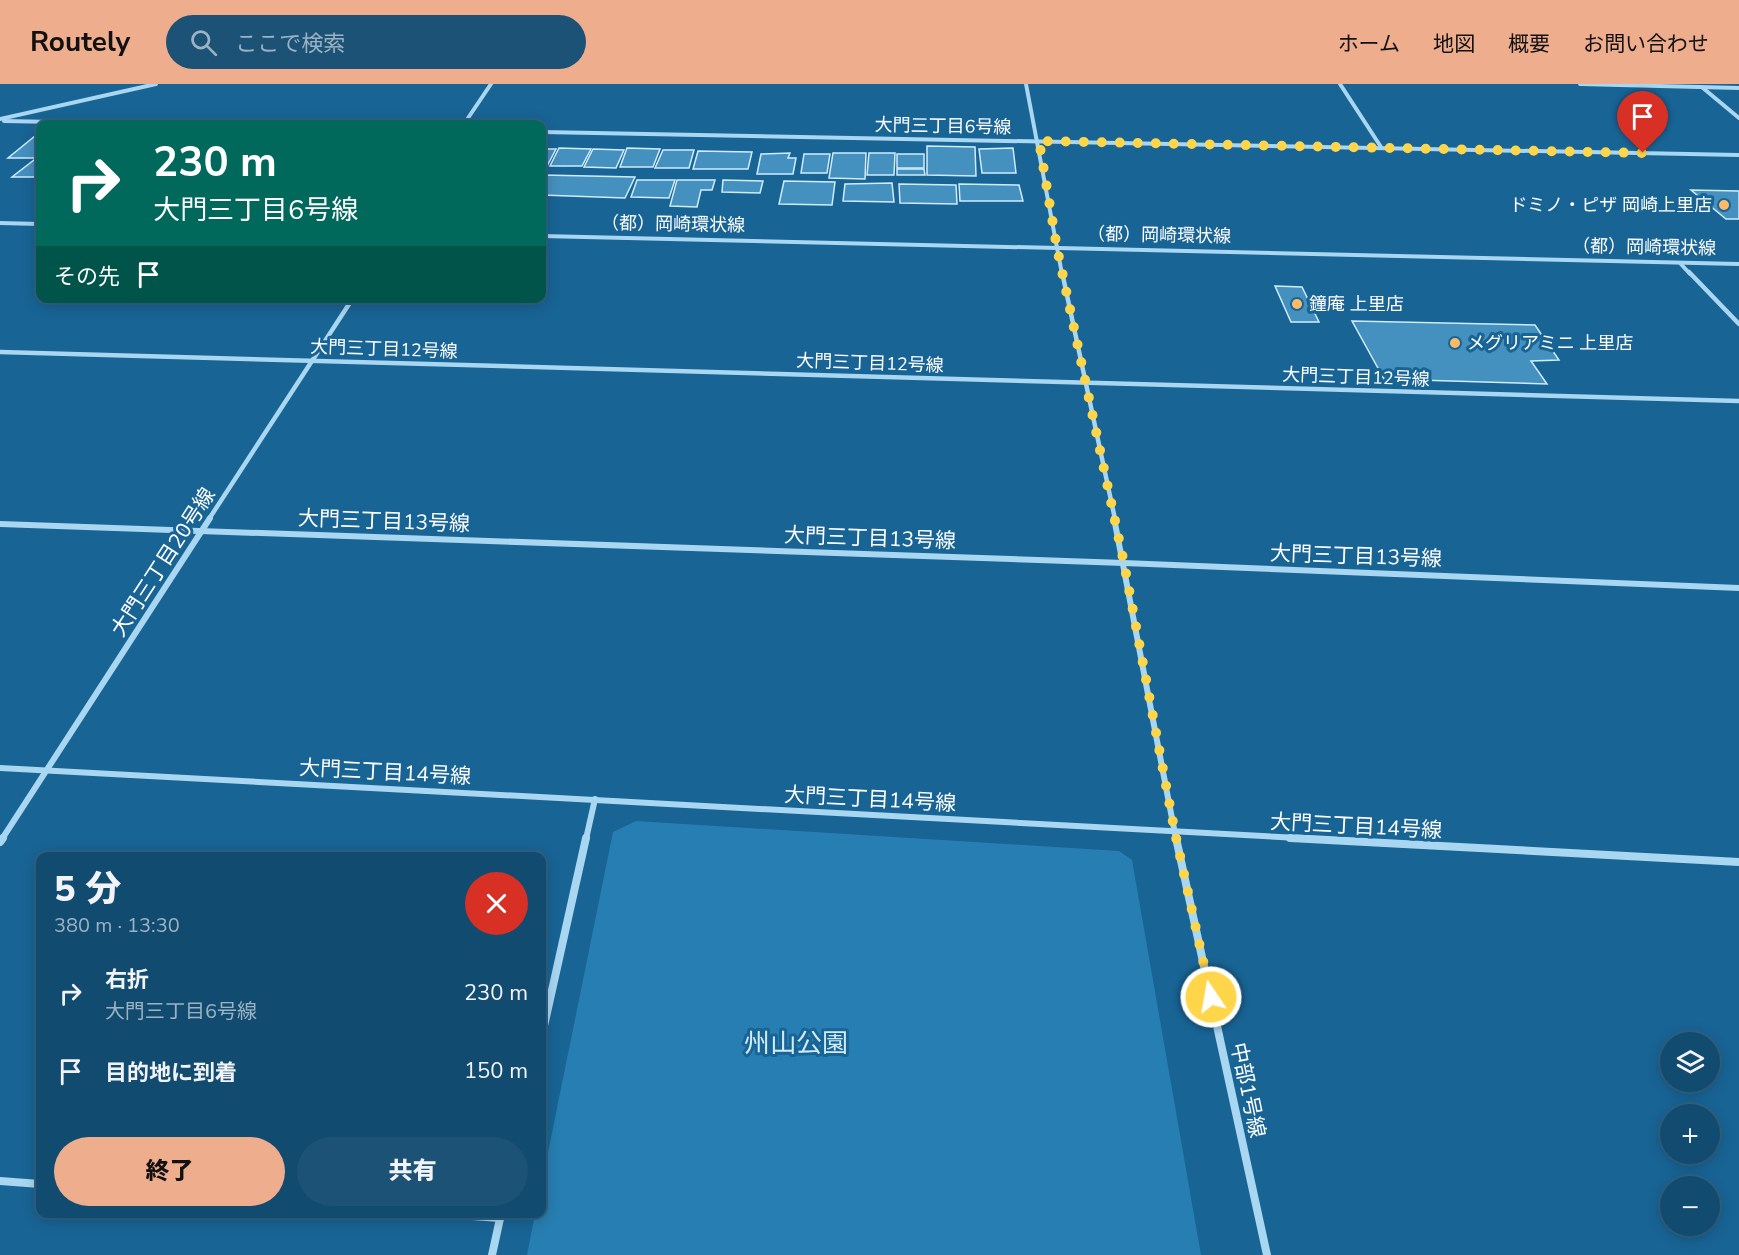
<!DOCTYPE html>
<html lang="ja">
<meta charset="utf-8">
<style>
:root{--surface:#124b70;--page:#1b5275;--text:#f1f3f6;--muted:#9cb3c3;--line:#316383;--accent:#eead8d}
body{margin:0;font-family:"Nunito Sans","Noto Sans JP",sans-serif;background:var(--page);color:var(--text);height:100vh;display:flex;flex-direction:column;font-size:22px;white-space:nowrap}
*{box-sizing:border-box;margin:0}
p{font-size:20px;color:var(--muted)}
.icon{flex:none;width:33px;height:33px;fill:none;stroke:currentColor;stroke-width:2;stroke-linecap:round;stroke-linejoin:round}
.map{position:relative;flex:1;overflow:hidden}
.sheet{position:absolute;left:36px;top:768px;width:510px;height:366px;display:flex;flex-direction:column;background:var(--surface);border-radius:12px;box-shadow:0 3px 15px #0003,0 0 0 2px var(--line)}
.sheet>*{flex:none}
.top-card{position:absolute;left:36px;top:36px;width:510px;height:183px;border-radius:12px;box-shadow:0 3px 15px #0003,0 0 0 2px var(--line);background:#00695c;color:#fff;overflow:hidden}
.controls{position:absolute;left:1660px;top:948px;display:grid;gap:12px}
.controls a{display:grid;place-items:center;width:60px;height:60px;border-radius:50%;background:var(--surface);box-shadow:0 3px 15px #0003,0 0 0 2px var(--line);font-size:30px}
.pin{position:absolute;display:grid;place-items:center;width:51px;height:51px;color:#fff;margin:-62px -26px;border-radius:50% 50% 50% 0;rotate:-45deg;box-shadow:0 0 6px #0007}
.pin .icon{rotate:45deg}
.me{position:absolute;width:66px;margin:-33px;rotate:348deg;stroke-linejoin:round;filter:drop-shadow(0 0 4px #0008)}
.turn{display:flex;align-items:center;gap:21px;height:126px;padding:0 18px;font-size:27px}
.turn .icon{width:78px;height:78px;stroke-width:2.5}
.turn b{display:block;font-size:42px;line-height:51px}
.then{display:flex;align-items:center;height:57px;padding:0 18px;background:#0003;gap:12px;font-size:22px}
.round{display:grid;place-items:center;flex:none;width:63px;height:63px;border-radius:32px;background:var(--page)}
.head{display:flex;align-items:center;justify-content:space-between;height:102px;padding:0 18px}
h1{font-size:36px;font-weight:800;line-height:45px}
.button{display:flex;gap:12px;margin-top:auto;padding:12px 18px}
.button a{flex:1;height:69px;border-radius:36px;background:var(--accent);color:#111;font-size:24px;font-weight:800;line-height:69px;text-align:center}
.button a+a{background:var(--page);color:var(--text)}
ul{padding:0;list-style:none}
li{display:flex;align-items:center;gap:18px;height:78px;padding:0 18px}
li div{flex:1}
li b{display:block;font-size:22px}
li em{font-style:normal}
header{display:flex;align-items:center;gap:36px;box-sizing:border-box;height:84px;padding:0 30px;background:var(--accent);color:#111}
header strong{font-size:28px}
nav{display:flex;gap:33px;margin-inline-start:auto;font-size:21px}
.search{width:420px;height:54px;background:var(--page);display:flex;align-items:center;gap:15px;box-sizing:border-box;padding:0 21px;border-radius:33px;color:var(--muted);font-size:22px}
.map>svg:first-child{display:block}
.green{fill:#277eb2}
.building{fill:#4490be;stroke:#d0ebfc;stroke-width:1.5}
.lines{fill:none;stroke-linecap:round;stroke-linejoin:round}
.minor-far3{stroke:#a9d6f1;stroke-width:4}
.minor-far2{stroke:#a9d6f1;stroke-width:4.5}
.minor-far1{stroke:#a9d6f1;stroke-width:6}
.minor{stroke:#a9d6f1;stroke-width:8}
.tertiary{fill:#a9d6f1;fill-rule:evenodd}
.route{stroke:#ffd54a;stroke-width:10;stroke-dasharray:0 18}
.poi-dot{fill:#ffba69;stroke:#186495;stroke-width:2}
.labels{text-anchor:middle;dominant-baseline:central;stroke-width:6;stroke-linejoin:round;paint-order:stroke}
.far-street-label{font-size:18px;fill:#fff;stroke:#186495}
.far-poi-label{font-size:18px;fill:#fff;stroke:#186495;text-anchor:start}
.street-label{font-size:21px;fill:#fff;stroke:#186495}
.near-park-label{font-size:26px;fill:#d0ebfc;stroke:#186495}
</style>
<header>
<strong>Routely</strong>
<div class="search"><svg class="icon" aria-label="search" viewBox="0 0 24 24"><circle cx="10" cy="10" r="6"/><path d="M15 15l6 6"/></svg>ここで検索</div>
<nav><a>ホーム</a><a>地図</a><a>概要</a><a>お問い合わせ</a></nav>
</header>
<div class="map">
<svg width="1739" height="1171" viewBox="0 0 1739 1171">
<rect width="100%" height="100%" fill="#186495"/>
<path class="green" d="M636 737 1119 767 1132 776 1201 1171H527L535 1130H542V1098L613 748Z"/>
<g class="building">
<path d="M35 52H40V74H8Z"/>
<path d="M927 62 975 63 976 92 927 91Z"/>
<path d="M559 64 591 65 582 82H550Z"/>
<path d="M627 64 660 65 653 83H620Z"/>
<path d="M1013 64 1016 89H982L979 65Z"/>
<path d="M542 65H556L547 82 542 83Z"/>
<path d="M593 65 624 66 616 84 584 83Z"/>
<path d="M663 66H694L689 84H655Z"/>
<path d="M698 67 752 68 748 85H693Z"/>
<path d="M790 69 788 74H796L793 90H757L761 70Z"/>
<path d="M833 69H866L865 95 829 94Z"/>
<path d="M869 69H895L894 91H867Z"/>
<path d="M804 70H830L827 89H801Z"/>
<rect x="897" y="70" width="27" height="14"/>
<path d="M34 76H40V93H12Z"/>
<path d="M897 85H924L925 91H897Z"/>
<path d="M542 91 635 93 625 114 542 111Z"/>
<path d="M637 96H675L669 114 631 113Z"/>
<path d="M677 96H715L712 106H701L697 123 670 122Z"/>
<path d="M723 96 763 97 760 109 722 108Z"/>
<path d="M784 97 835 98 832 121 779 120Z"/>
<path d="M892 99 894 118 843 117 845 100Z"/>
<path d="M899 100 956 101 957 120 900 119Z"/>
<path d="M959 100 1019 101 1023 117H960Z"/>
<path d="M1691 106 1739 107V135H1726Z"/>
<path d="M1275 202 1302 203 1319 238H1291Z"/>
<path d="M1352 237 1535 241 1559 276 1531 277 1547 300 1384 295Z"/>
</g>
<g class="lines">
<g class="minor-far3">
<path d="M1026 0 1062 190"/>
<path d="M1340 0 1381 63"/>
<path d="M1580 0 1739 4"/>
<path d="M1703 4 1739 34"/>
<path d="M0 35 156 0"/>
<path d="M4 37 159 40"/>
<path d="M464 40 491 0"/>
<path d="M542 48 1739 71"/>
<path d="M1680 179 1690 190"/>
</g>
<g class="minor-far2">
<path d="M1062 188 1115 435"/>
<path d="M1689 188 1739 240"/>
<path d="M0 268 1739 317"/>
<path d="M209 435 353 214"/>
</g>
<g class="minor-far1">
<path d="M1114 434 1176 755"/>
<path d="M0 440 1124 479 1739 504"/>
<path d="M0 684 1318 755"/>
<path d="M2 755 210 434"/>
<path d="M586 755 595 715"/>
</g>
<g class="minor">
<path d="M1176 754 1267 1171"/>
<path d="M1290 754 1739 778"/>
<path d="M0 758 3 754"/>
<path d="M542 951 586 754"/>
<path d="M0 1097 40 1100"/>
<path d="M444 1130 500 1134"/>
<path d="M492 1171 501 1130"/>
</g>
<g class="tertiary">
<path d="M0 137 40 138V142L0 141Z"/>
<path d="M542 150 1739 178V182L542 154Z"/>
</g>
</g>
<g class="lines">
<path class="route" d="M1211 913 1175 749 1124 479 1057 164 1039 57 1643 69"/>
</g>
<g class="poi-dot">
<circle cx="1724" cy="121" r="6"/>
<circle cx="1297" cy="220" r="6"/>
<circle cx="1455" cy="259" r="6"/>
</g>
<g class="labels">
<g class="far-street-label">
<text transform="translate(943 42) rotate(1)">大門三丁目6号線</text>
<text transform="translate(673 140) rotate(1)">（都）岡崎環状線</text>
<text transform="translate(1159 151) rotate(1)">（都）岡崎環状線</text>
<text transform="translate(1644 163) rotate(1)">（都）岡崎環状線</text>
<text transform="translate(384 265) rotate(2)">大門三丁目12号線</text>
<text transform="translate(870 279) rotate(2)">大門三丁目12号線</text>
<text transform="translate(1356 293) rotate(2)">大門三丁目12号線</text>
</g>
<g class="far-poi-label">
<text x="1712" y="121" text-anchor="end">ドミノ・ピザ 岡崎上里店</text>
<text x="1309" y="220">鐘庵 上里店</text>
<text x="1467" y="259">メグリアミニ 上里店</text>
</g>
<g class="street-label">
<text transform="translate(384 437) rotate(2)">大門三丁目13号線</text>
<text transform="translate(870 454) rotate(2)">大門三丁目13号線</text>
<text transform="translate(1356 472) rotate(2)">大門三丁目13号線</text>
<text transform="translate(163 478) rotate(-57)">大門三丁目20号線</text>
<text transform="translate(385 688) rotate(3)">大門三丁目14号線</text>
<text transform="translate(870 715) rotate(3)">大門三丁目14号線</text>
<text transform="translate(1356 742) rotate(3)">大門三丁目14号線</text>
<text transform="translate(1248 1006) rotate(78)">中部1号線</text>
</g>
<g class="near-park-label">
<text x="796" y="959">州山公園</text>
</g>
</g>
</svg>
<div class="controls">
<a><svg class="icon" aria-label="layers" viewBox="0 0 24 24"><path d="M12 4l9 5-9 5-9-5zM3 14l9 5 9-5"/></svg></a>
<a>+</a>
<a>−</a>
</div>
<div class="pin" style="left:1643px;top:69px;background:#d93025"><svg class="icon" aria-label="arrive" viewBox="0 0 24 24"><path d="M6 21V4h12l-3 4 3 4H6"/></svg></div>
<svg class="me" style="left:1211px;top:913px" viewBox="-20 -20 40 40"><circle r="17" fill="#ffd54a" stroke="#fff" stroke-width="3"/><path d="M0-11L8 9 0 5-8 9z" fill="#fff"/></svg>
<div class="top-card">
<div class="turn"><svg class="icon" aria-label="right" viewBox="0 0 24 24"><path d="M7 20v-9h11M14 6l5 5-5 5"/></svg><div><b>230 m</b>大門三丁目6号線</div></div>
<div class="then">その先<svg class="icon" aria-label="arrive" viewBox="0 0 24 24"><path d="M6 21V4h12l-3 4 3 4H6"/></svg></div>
</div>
<section class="sheet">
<div class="head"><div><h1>5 分</h1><p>380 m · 13:30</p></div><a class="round" style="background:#d93025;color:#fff"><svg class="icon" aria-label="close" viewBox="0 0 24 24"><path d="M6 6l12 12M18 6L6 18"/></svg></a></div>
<ul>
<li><svg class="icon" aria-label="right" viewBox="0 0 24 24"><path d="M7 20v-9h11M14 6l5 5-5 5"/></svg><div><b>右折</b><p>大門三丁目6号線</p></div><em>230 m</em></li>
<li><svg class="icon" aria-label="arrive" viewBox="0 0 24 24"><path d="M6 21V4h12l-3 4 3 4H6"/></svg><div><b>目的地に到着</b></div><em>150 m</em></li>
</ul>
<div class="button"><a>終了</a><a>共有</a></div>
</section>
</div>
